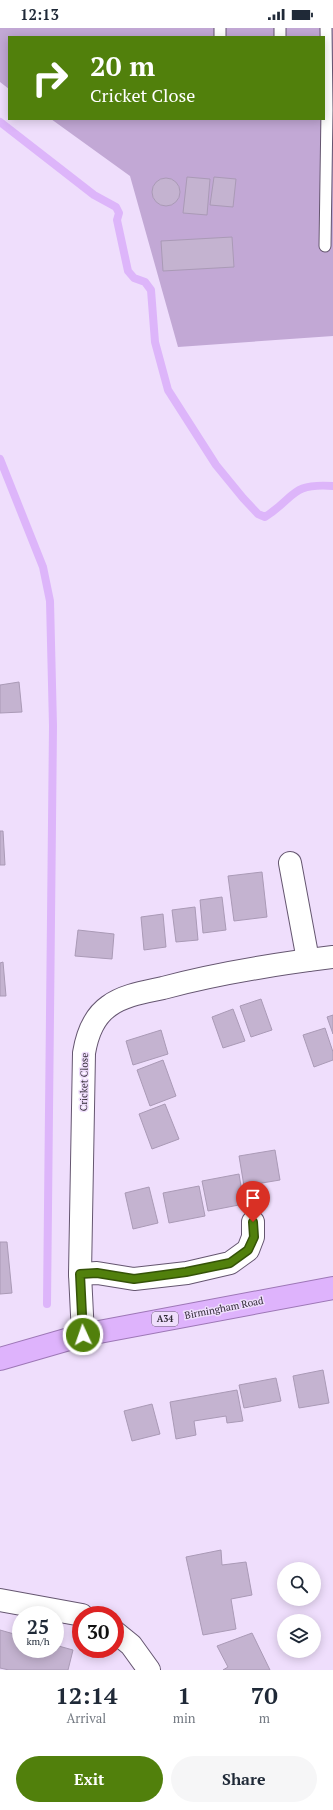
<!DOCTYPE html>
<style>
:root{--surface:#fff;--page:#f6f6f7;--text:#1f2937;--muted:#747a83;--accent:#51800c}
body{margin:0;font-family:"PT Serif",serif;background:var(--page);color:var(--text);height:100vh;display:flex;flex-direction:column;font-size:15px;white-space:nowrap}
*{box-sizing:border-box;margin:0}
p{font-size:13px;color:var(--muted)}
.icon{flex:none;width:22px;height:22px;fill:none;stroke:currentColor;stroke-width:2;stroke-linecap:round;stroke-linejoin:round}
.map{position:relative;height:1642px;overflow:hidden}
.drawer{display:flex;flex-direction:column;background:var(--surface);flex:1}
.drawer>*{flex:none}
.top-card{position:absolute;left:8px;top:8px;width:317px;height:84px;border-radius:0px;box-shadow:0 2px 10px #0003;background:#51800c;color:#fff;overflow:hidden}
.tools{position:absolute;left:277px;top:1534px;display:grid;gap:8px}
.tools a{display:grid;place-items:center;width:44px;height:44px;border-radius:50%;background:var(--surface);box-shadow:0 2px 10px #0003;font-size:20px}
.speed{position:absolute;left:12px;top:1578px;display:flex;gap:8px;font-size:20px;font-weight:700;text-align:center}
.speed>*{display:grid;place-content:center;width:52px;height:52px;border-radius:50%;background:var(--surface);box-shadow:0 2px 10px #0003;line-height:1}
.speed small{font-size:10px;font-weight:400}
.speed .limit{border:6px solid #d22;background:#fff;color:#111}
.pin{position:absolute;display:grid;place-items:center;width:34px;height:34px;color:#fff;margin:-41px -17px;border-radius:50% 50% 50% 0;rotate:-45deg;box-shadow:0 0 4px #0007}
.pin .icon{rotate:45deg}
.me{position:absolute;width:44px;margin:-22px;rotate:357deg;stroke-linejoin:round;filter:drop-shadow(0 0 3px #0008)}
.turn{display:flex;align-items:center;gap:14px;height:84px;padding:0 16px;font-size:18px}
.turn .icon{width:52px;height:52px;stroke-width:2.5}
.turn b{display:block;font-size:28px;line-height:34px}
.eta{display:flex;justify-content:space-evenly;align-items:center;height:68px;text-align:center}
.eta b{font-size:24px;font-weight:600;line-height:28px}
.action{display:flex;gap:8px;margin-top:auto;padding:8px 16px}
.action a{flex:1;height:46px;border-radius:24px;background:var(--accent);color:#fff;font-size:16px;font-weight:600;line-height:46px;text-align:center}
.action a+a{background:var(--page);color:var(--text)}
.status{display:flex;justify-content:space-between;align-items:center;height:28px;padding:0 20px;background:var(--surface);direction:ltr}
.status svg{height:11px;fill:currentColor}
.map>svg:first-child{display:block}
.green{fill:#c2a8d5}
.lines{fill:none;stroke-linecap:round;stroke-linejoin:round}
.stream{stroke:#ddb5fa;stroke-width:8}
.building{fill:#c4b3d0;stroke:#aa9ab6}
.service-casing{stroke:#655670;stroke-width:13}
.minor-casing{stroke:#655670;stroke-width:24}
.trunk-casing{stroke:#9d77b6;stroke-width:24}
.service{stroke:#fff;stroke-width:11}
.minor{stroke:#fff;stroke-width:22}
.trunk{stroke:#deb3fc;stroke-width:22}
.route-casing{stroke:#355308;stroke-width:10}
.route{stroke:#51800c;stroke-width:7}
.labels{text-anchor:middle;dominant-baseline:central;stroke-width:3;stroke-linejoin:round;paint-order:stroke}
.shield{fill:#efdefc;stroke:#6b6172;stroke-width:1}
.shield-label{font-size:9px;font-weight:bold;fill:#322b37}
.street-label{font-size:10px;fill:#322b37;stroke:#efdefc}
</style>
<div class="status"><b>12:13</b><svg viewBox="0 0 49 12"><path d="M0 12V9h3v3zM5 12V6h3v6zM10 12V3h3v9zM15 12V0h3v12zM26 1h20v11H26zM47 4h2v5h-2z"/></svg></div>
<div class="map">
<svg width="333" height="1642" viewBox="0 0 333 1642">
<rect width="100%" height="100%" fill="#efdefc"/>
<path class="green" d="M0 0H333V308L178 319 130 148 51 91H324V9H9V61L0 54Z"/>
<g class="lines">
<g class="stream">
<path d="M0 94 94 167 116 179 119 185 117 192 128 243 134 250 145 254 151 262 155 314 168 362 216 437 243 470 258 486 265 489C296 469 290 455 333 458"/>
<path d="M0 431 43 539 50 573 53 698 47 1276"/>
</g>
</g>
<g class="building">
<path d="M187 149 210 151 207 187 183 185Z"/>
<path d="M214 149 236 151 233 179 210 177Z"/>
<circle cx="166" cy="164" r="14"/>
<path d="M232 209 234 239 163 243 161 213Z"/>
<path d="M19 654 22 684 0 685V657Z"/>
<path d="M0 803H3L5 837H0Z"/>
<path d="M262 844 267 889 234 893 228 848Z"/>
<path d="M222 869 226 902 203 905 200 872Z"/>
<path d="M195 879 198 912 176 914 172 882Z"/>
<path d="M163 886 166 919 144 922 141 889Z"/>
<path d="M78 902 114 906 112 931 75 928Z"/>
<path d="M3 934 6 968H0V935Z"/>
<path d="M261 971 272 1002 251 1009 240 978Z"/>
<path d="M233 981 245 1013 223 1020 212 989Z"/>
<path d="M333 987V1006L327 989Z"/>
<path d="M325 1000 333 1024V1032L314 1039 303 1007Z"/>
<path d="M161 1002 168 1026 133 1037 126 1013Z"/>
<path d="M163 1032 176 1068 150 1078 137 1042Z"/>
<path d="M165 1076 179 1111 152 1121 139 1086Z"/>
<path d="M275 1122 280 1152 244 1158 239 1128Z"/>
<path d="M239 1146 244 1176 208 1183 202 1153Z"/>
<path d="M199 1158 205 1188 169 1195 163 1165Z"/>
<path d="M149 1159 158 1195 133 1201 125 1165Z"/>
<path d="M0 1214H7L12 1265 0 1266Z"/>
<path d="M323 1342 329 1375 299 1380 293 1348Z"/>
<path d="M276 1350 281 1373 244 1380 239 1357Z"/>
<path d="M237 1362 243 1393 227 1395 226 1388 194 1393 196 1407 176 1411 170 1374Z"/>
<path d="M152 1376 160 1406 132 1413 124 1383Z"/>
<path d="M221 1522 222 1537 246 1534 252 1567 231 1571 236 1601 203 1607 186 1529Z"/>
<path d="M0 1602 21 1608V1621H55V1617L73 1622 68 1642H9L0 1640Z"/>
<path d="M252 1605 270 1642H223L228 1639 217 1618Z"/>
</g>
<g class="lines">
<defs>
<g id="service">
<path d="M220 0V9"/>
<path d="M280 0V9"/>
<path d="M325 218 327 82 326 0"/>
</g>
<g id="minor">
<path d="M290 835 308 932"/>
<path d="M80 1246 97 1245 134 1251 187 1245 230 1235 248 1222 253 1209V1194"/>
<path d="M83 1307 80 1246 84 1025C87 1007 93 989 109 978 124 967 145 964 163 960 219 945 276 936 333 929"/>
<path d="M0 1572 82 1587"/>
<path d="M115 1604 131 1617 149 1642"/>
</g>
<path id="trunk" d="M0 1331 83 1307 333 1260"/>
</defs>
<use href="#service" class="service-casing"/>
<use href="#minor" class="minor-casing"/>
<use href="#trunk" class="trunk-casing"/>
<use href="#service" class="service"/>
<use href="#minor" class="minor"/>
<use href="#trunk" class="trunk"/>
</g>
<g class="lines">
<defs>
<path id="route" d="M83 1307 80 1246 97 1245 134 1251 186 1244 230 1235 248 1222 254 1209 253 1194"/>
</defs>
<use href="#route" class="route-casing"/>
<use href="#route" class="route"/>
</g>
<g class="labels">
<rect class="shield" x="152" y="1284" width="26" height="14" rx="3"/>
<g class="shield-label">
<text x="165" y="1291">A34</text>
</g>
<g class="street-label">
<text transform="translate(84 1054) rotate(-89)">Cricket Close</text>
<text transform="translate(224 1280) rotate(-11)">Birmingham Road</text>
</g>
</g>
</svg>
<div class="tools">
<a><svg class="icon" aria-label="search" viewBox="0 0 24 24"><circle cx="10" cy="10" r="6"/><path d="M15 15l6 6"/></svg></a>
<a><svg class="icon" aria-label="layers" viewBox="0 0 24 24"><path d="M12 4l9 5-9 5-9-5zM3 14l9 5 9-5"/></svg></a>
</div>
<div class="speed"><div>25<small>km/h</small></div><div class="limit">30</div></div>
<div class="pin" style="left:253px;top:1194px;background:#d93025"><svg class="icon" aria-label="arrive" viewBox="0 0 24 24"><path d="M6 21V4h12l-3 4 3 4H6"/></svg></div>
<svg class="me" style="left:83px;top:1307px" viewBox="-20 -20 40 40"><circle r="17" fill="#51800c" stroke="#fff" stroke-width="3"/><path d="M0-11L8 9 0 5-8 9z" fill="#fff"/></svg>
<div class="top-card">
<div class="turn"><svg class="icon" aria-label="right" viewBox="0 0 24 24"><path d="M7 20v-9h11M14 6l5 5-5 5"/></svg><div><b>20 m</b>Cricket Close</div></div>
</div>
</div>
<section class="drawer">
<div class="eta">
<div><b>12:14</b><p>Arrival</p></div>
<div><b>1</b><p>min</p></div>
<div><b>70</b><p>m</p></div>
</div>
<div class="action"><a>Exit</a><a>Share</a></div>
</section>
